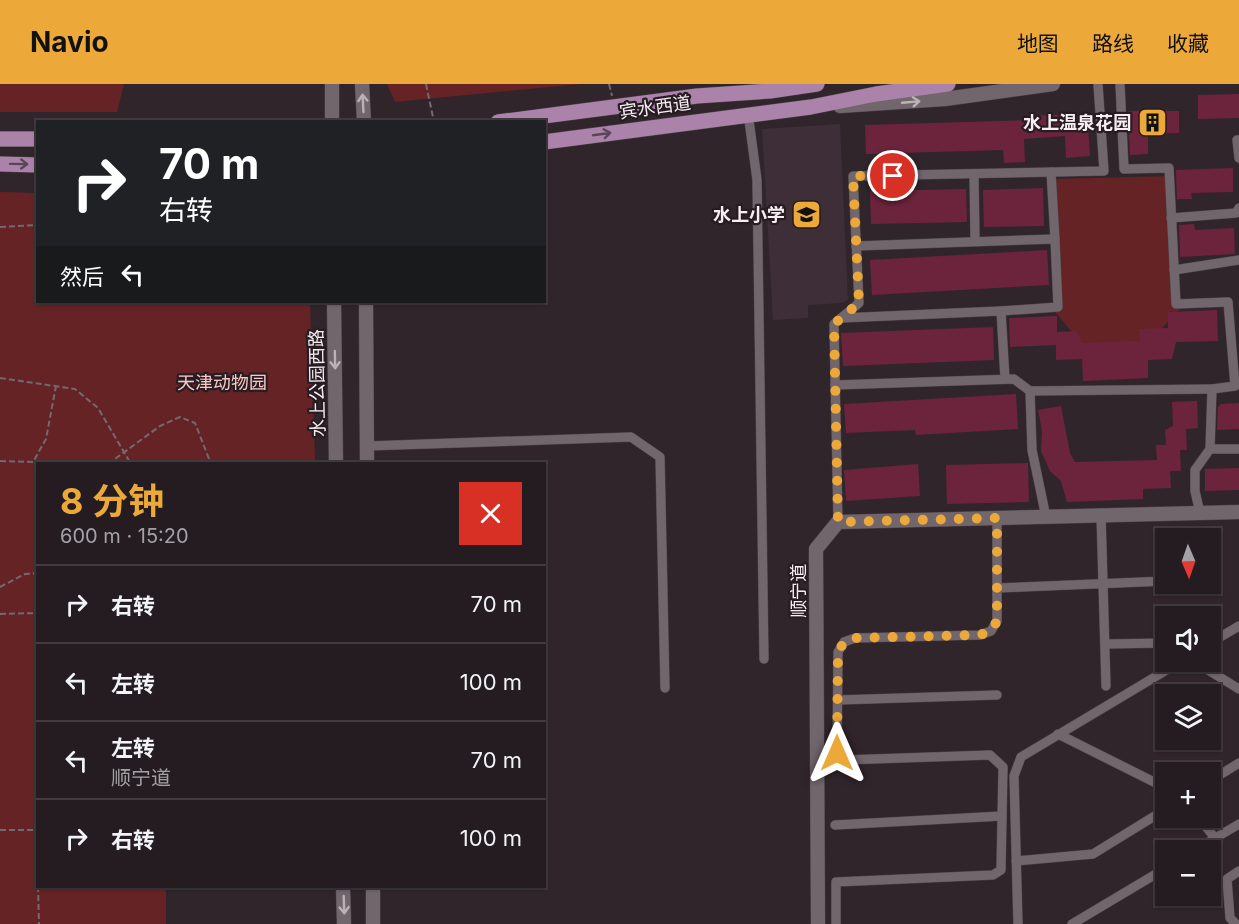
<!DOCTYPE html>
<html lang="zh">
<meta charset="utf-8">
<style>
:root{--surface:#241c20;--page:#2c2529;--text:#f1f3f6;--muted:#a3a1a5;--line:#413a3e;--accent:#eca93a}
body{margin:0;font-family:Inter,"Noto Sans SC",sans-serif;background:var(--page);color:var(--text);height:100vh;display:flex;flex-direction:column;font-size:22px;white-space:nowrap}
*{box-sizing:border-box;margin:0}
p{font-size:20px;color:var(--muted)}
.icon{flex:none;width:33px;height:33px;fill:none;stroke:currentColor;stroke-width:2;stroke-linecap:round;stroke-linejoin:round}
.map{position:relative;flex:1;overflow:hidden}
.details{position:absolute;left:36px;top:378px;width:510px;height:426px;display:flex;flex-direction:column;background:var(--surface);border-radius:0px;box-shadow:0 2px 4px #0004,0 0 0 2px var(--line)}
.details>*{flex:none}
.banner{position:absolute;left:36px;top:36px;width:510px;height:183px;border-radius:0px;box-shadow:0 2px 4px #0004,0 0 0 2px var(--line);background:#202124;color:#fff;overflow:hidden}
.needle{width:39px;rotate:178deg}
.controls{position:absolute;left:1155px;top:444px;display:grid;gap:12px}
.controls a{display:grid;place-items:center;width:66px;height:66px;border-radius:0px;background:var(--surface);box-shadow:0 2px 4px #0004,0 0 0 2px var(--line);font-size:30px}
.pin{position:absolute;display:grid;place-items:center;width:51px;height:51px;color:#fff;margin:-26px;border:3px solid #fff;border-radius:50%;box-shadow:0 2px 6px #0007}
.me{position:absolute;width:66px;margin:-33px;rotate:0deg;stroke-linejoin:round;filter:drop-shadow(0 0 4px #0008)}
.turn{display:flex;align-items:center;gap:21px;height:126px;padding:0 24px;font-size:27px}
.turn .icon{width:78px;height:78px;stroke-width:2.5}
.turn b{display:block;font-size:42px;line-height:51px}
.then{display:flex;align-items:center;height:57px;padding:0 24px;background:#0003;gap:12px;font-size:22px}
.round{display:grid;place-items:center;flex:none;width:63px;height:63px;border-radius:0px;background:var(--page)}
.summary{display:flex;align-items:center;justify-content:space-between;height:102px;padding:0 24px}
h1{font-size:36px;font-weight:700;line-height:45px;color:var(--accent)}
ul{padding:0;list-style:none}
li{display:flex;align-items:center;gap:18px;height:78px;padding:0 24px;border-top:2px solid var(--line)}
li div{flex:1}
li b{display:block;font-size:22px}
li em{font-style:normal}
header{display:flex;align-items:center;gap:36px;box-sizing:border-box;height:84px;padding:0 30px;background:var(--accent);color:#111}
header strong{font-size:28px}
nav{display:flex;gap:33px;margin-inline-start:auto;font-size:21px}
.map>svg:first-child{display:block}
.built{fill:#3e2e37}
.green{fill:#652325}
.building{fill:#6c243c}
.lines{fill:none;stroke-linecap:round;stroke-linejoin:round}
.street-casing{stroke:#4d4449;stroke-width:10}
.secondary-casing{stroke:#4d4449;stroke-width:15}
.primary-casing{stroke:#4d4449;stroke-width:16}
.path{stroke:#73696f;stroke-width:2;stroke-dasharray:6 3;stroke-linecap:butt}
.street{stroke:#72666d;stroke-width:9}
.secondary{stroke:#72666d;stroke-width:14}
.primary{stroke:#ab83aa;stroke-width:15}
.oneway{stroke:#bbb1b6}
.oneway2{stroke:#5b4558}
.route{stroke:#eca93a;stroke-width:10;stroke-dasharray:0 18}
.labels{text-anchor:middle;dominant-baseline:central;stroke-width:4.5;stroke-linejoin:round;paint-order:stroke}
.street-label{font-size:18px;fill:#f6eef2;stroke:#261c21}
.poi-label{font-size:18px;font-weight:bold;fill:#f6eef2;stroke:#261c21;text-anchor:end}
.park-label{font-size:18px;fill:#f7c8c6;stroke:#261c21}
</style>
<header>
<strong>Navio</strong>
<nav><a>地图</a><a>路线</a><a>收藏</a></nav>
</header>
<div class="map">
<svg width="1239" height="840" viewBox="0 0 1239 840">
<rect width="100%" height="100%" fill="#30252b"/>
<path class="built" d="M840 40 848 216 842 219 808 221V234L773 236 762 45Z"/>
<g class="green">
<path d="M0 0H124L117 28H0Z"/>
<path d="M387 0H581L395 18Z"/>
<path d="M1172 92 1181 224 1146 261 1086 265 1056 229 1054 95Z"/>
<path d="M0 108 37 109 38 218H310L315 379 38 380V802L166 803V840H0Z"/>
</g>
<g class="building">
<path d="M1239 10V34L1198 35V11Z"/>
<path d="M1128 27H1179V49L1148 50V70L1130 71Z"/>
<path d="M1087 29 1090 72 1066 74 1065 52 1024 55 1025 78 1004 79 1003 66 866 70 865 41 1033 36V32Z"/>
<path d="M1233 84V108L1191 109 1192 115H1177L1176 86Z"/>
<path d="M1043 104 1044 142 984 143 983 106Z"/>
<path d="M966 105 967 138 871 140 870 107Z"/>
<path d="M1194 140 1195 146 1234 144 1235 170 1180 173 1179 141Z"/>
<path d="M1047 166 1049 201 872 211 870 176Z"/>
<path d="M1217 226 1218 257 1176 258 1172 275 1148 276V294L1083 297 1082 275 1056 276V261L1010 263 1009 234 1057 232V248L1077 247 1082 259 1140 257 1139 245 1168 244V228Z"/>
<path d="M993 243 994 276 843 282 841 249Z"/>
<path d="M1016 310 1018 345 916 351 915 346 846 349 844 320Z"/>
<path d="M1197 317 1198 344 1186 345 1187 366H1180L1181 387H1170L1171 404 1143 405V415L1067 418 1061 397 1050 387 1041 367 1042 347 1038 326 1061 322 1070 369 1075 378 1157 376 1156 361H1166L1165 346 1173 342 1172 318Z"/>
<path d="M1239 319V345L1217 346 1218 323 1221 320Z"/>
<path d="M1028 379 1029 418 947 420 946 381Z"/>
<path d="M918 380 920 412 846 417 844 386Z"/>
<path d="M1239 384V406L1205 407V385Z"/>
</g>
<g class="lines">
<defs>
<g id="street">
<path d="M1120 0 1124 85 1169 84 1176 220 1228 218 1235 302 1212 305 1210 365 1195 386V407L1200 429"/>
<path d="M748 29 757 96 764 575"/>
<path d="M1239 56H1237L1239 74"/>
<path d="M1051 88 1055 155"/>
<path d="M974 90 975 157"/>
<path d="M1171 134 1236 129 1239 124"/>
<path d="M856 162 1055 155 1058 223 1001 227"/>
<path d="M1174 186 1239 176"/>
<path d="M841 234 1001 227 1005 295"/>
<path d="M835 301 1014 295 1030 307"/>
<path d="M367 362 631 353 660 373 665 604"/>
<path d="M1210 365H1239"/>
<path d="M1101 431 1106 602"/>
<path d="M1046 433 1032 366 1030 307 1212 305"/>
<path d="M838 438 834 240 859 219 853 92 1104 87 1098 0"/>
<path d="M997 504 1166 497"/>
<path d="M1210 559 1239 542"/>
<path d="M1105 560 1166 559"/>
<path d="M1195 578 1239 605"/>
<path d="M838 616 997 611"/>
<path d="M1058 650 1166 704"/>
<path d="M1210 697 1239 679"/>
<path d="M1199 734 1215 754"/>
<path d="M835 741 1002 732"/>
<path d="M1195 766 1239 740"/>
<path d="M1016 777 1093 770 1166 725"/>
<path d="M836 840V798L993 791 1001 786 1003 683 990 671 843 676 837 670 838 568 844 558 855 554 980 551 991 547 997 537V434"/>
<path d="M1018 840 1014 692 1021 673 1180 578"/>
<path d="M1072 840 1166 784"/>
<path d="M1236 840 1230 834 1227 795 1239 787"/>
</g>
<g id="secondary">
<path d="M362 0 364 38"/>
<path d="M840 22 945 15 1053 0"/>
<path d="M332 38V0"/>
<path d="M334 218 336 380"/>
<path d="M366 218 367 380"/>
<path d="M343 802 344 840"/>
<path d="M373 802V840"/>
<path d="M818 840 816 465 838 438 1239 428"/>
</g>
<g id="primary">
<path d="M498 38 697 12 770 7 817 0"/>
<path d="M0 55H38"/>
<path d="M544 58 811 23 876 10 948 0"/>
<path d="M0 80 38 81"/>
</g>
</defs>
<use href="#street" class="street-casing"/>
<use href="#secondary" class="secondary-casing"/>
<use href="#primary" class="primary-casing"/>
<g class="path">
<path d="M426 0 434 38"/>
<path d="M609 0 612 12"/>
<path d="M0 143 38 141"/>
<path d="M0 294 75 305 98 324 131 380"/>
<path d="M0 377 33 378 46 355 56 302"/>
<path d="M108 380 160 342 180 333 195 339 211 380"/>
<path d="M0 503 25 490 38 489"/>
<path d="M0 530 38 529"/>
<path d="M0 746H35L38 800"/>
<path d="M38 802 39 840"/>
</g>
<use href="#street" class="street"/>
<use href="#secondary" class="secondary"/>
<use href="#primary" class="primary"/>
</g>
<defs><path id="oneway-shaft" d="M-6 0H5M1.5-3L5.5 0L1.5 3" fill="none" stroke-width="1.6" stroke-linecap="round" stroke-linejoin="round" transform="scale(1.5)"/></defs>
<g class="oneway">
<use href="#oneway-shaft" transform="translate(911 18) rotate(-5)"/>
<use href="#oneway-shaft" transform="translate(363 19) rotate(-93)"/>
<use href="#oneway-shaft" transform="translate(335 276) rotate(89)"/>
<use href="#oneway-shaft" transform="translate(344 821) rotate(88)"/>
</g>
<g class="oneway2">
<use href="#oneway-shaft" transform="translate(602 50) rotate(-8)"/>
<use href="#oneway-shaft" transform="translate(19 80) rotate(1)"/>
</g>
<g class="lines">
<path class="route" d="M837 669 838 568 844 558 855 554 980 551 991 547 997 537V434L838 438 834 240 859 219 853 92H893"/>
</g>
<defs>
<symbol id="building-square" viewBox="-11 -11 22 22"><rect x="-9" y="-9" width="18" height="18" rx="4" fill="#eca93a" stroke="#261c21"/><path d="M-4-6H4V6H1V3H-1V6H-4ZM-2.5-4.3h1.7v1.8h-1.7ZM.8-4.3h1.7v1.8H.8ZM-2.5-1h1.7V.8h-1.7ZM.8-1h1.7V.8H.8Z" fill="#111"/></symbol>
<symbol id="school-square" viewBox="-11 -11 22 22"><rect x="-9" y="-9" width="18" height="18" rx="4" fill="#eca93a" stroke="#261c21"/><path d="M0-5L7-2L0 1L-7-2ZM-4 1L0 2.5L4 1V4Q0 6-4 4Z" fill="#111"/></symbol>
</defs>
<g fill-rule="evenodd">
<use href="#building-square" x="1136" y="22" width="33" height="33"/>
<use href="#school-square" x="790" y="114" width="33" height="33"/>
</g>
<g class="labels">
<g class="street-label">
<text transform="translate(655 23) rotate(-8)">宾水西道</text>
<text transform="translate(317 299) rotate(-91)">水上公园西路</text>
<text transform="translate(798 507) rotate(-90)">顺宁道</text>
</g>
<g class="poi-label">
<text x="1131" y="38">水上温泉花园</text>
<text x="785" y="130">水上小学</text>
</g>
<g class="park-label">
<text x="222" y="298">天津动物园</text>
</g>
</g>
</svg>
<div class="controls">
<a><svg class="needle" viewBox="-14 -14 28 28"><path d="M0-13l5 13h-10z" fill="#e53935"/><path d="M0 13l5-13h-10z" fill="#a3a1a5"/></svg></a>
<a><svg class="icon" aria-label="sound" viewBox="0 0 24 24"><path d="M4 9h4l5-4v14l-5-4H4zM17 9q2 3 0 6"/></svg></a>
<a><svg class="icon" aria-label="layers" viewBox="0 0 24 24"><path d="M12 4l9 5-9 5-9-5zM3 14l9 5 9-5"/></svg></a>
<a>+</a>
<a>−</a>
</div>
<div class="pin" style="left:893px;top:92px;background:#d93025"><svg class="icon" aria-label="arrive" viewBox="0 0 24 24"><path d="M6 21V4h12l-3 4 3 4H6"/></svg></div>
<svg class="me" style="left:837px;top:669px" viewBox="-20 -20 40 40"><path d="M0-17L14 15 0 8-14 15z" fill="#eca93a" stroke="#fff" stroke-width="4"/></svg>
<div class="banner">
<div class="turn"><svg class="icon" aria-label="right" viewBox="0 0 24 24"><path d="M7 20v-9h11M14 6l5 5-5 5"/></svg><div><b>70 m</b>右转</div></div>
<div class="then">然后<svg class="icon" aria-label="left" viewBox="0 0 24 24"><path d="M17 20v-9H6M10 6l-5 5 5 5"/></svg></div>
</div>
<section class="details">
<div class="summary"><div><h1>8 分钟</h1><p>600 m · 15:20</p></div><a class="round" style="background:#d93025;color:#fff"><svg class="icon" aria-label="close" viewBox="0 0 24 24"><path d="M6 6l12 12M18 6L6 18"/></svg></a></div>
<ul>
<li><svg class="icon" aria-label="right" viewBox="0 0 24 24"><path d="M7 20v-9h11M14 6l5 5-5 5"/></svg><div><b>右转</b></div><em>70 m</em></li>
<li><svg class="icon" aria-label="left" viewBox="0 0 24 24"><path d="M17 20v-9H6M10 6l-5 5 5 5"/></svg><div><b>左转</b></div><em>100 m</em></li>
<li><svg class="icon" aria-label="left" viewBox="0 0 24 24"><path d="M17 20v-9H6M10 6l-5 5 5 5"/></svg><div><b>左转</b><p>顺宁道</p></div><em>70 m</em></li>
<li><svg class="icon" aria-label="right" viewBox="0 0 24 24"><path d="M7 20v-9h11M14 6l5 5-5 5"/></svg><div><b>右转</b></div><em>100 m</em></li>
</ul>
</section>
</div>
